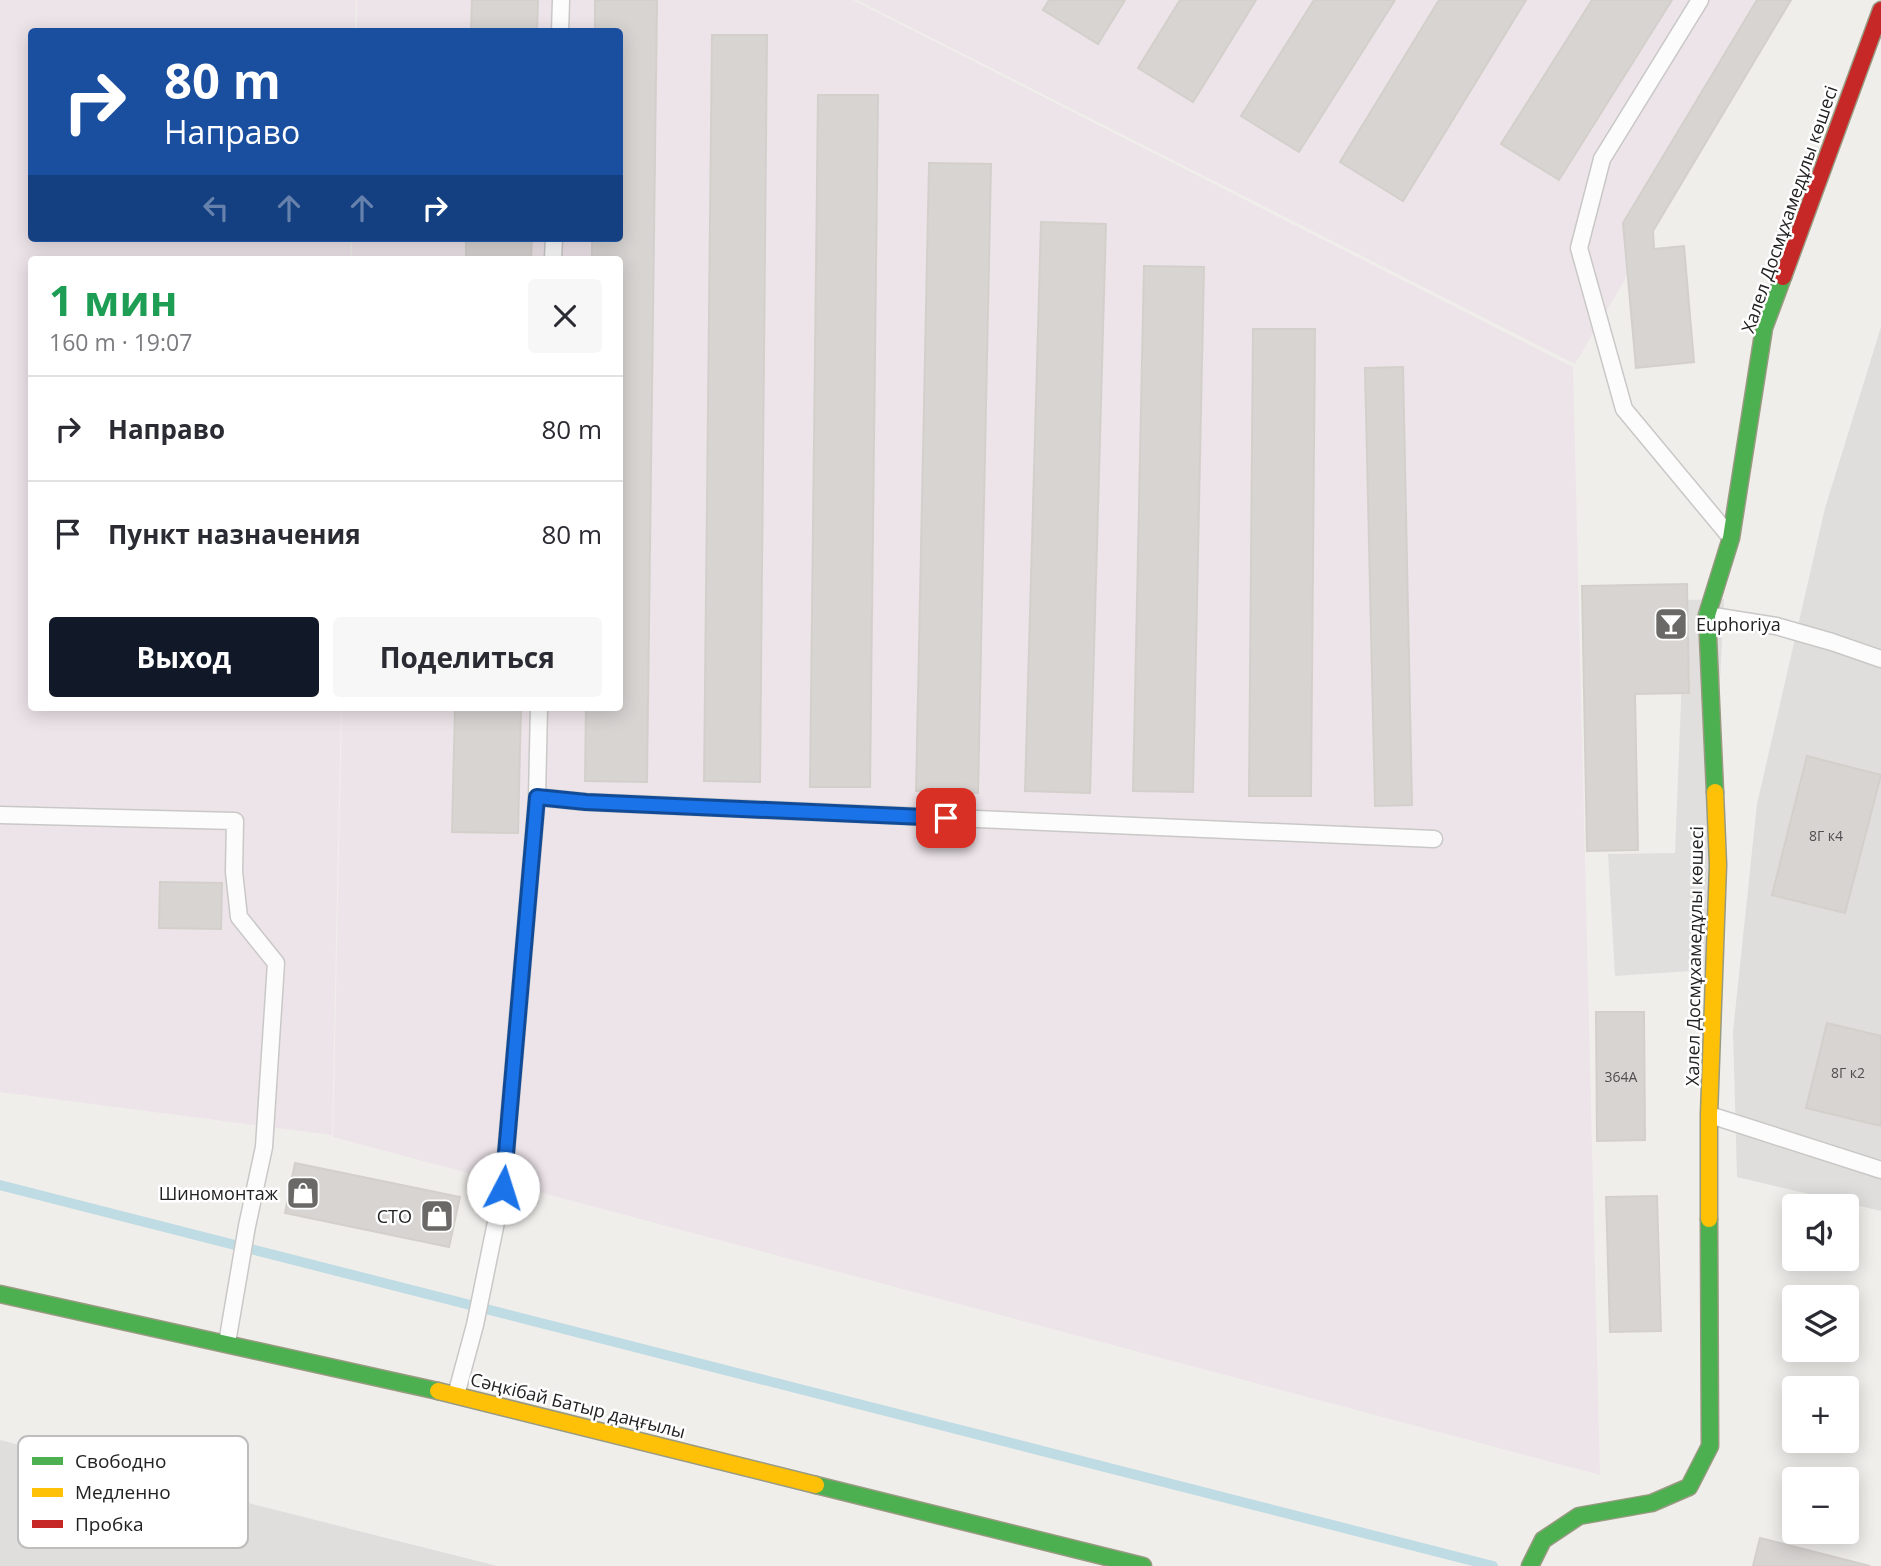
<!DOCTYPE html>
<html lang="ru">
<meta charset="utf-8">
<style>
:root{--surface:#fff;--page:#f7f7f7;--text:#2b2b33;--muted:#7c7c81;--line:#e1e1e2;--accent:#111827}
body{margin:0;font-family:"Open Sans",sans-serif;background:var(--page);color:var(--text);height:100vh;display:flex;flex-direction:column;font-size:26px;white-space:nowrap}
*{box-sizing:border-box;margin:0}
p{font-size:23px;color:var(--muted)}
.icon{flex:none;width:38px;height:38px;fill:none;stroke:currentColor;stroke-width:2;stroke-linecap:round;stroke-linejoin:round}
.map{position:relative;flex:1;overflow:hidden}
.panel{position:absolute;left:28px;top:256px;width:595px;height:455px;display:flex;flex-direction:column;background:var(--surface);border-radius:7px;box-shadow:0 4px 18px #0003}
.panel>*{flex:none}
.top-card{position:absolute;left:28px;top:28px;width:595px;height:214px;border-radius:7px;box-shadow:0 4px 18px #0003;background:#1a4fa0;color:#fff;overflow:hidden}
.controls{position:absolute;left:1782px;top:1194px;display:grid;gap:14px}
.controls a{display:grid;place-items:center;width:77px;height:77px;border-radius:7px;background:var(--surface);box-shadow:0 4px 18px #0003;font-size:35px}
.pin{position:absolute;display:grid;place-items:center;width:60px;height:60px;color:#fff;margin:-30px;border-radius:14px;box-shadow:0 4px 10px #0006}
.me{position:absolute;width:77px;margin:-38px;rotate:5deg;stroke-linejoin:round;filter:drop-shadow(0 0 5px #0008)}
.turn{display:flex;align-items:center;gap:24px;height:147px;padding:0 21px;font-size:32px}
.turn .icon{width:91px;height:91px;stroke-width:2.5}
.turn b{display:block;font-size:49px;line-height:60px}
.lanes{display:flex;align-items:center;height:66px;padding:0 21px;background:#0003;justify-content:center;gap:35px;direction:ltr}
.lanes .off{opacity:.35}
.round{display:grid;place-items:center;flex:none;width:74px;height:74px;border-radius:7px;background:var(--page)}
.head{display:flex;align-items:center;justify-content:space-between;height:119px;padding:0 21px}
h1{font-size:42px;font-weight:700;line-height:52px;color:#1e9e55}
.action{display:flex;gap:14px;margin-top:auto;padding:14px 21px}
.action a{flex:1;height:80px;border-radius:7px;background:var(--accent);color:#fff;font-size:28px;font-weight:700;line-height:80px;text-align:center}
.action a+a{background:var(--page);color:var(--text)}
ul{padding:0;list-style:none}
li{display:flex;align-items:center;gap:21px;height:105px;padding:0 21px;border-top:2px solid var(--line)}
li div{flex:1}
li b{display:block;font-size:26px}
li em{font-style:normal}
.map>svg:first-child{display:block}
.residential{fill:#dfdedc}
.industrial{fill:#ede4e9}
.parking{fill:#e0dfde}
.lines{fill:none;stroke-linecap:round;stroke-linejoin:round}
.stream{stroke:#bfdbe3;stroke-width:10}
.building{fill:#d7d4d2;stroke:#d3d0cc;stroke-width:2}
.lane-casing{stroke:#c9c8c7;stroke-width:19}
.fast-casing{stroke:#999a82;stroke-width:19}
.slow-casing{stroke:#999a82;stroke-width:19}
.jam-casing{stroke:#999a82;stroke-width:19}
.lane{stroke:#fdfcfc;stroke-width:16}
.fast{stroke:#4caf50;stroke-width:16}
.slow{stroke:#ffc107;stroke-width:16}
.jam{stroke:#c62828;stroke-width:16}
.route-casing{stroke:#114b97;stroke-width:18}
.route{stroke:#1a73e8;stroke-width:12}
.labels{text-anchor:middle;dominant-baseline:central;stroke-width:5;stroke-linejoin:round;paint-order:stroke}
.number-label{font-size:14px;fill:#4f4e4e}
.street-label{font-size:18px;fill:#222;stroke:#fff}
.poi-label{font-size:18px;fill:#222;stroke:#fff;text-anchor:end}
.key{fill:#fff;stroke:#bdbdbd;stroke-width:2}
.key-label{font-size:19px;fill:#222}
</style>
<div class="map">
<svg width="1881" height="1566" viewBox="0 0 1881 1566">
<rect width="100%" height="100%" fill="#f0eeeb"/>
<g class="residential">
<path d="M1881 327V1211L1737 1177 1733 1032 1757 804 1825 508Z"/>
<path d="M0 1440 497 1566H0Z"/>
</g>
<g class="industrial">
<path d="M0 0H356L355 31 32 32V238H351L350 259H32V707H341L332 1135 0 1092Z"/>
<path d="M357 0H853L1573 367 1600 1475 333 1137 342 707H620V259H352V238H620V32L357 31Z"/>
<path d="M857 0H1791L1575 364Z"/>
</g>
<path class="parking" d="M1724 599 1706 970 1615 976 1608 854 1675 853 1685 600Z"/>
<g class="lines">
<path class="stream" d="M0 1185 1493 1566"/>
</g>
<g class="building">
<path d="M472 0H538L537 32H471Z"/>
<path d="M595 0H657L647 782 585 781 586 707H620V259H592V238H620V32H595Z"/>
<path d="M1049 0H1125L1098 44 1043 10Z"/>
<path d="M1180 0H1256L1193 102 1138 68Z"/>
<path d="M1314 0H1395L1299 152 1241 116Z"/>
<path d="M1439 0H1526L1403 201 1340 162Z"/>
<path d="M1592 0H1672L1559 180 1501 144Z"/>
<path d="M1757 0H1791L1653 231 1654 249 1684 246 1694 362 1636 368 1623 223Z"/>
<path d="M712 35H767L760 782 704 781Z"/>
<path d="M818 95H878L870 787H810Z"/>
<path d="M929 163 991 164 978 793 916 791Z"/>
<path d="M1041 222 1106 224 1090 793 1025 791Z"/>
<path d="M466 238H532L531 259H466Z"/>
<path d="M1144 266 1204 267 1193 792 1133 791Z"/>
<path d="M1253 329H1315L1311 796H1249Z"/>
<path d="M1403 367 1412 805 1375 806 1365 368Z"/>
<path d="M1687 584 1689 693 1635 694 1638 850 1587 851 1582 586Z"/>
<path d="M455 707H521L518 833 452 832Z"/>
<path d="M1807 756 1881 775 1845 913 1772 895Z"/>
<path d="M160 882 222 883 221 929 159 928Z"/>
<path d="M1596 1012H1644L1645 1140 1597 1141Z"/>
<path d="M1827 1023 1881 1036V1126L1806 1108Z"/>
<path d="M295 1163 460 1197 449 1247 285 1213Z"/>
<path d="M1657 1196 1661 1331 1610 1332 1606 1197Z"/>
<path d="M1760 1538 1870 1566H1753Z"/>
</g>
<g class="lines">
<defs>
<g id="lane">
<path d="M1700 0 1602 159 1579 248 1624 409 1727 533"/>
<path d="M560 32 561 0"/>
<path d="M553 259 554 238"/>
<path d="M1707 615 1776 626 1832 642 1881 659"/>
<path d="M537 797 586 802 1434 839"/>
<path d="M0 815 235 821 234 872 239 917 276 963 264 1147 247 1226 227 1343"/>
<path d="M1710 1115 1881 1170"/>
<path d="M456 1395 475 1325 503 1188 537 797 539 707"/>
</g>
<g id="fast">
<path d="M1715 792 1707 615 1731 538 1764 328 1783 277"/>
<path d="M0 1294 438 1391"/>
<path d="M816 1485 1143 1566"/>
<path d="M1530 1566 1543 1540 1579 1516 1652 1503 1689 1487 1710 1446 1709 1219"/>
</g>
<g id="slow">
<path d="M1709 1219V1115L1718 865 1715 792"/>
<path d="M438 1391 816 1485"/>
</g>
<path id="jam" d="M1783 277 1881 10"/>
</defs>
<use href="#lane" class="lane-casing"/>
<use href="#fast" class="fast-casing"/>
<use href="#slow" class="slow-casing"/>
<use href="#jam" class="jam-casing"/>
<use href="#lane" class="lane"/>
<use href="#fast" class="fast"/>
<use href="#slow" class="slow"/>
<use href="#jam" class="jam"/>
</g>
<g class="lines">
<defs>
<path id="route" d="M503 1188 537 797 586 802 946 818"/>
</defs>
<use href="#route" class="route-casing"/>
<use href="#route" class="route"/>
</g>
<defs>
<symbol id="bar-square" viewBox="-11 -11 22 22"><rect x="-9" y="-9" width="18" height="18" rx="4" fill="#6a6968" stroke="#fff"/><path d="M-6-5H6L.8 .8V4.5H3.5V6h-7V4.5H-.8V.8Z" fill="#fff"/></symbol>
<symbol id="shop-square" viewBox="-11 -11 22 22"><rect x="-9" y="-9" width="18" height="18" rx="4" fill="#6a6968" stroke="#fff"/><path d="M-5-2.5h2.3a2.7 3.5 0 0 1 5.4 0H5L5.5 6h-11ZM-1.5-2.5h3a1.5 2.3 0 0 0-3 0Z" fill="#fff"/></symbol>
</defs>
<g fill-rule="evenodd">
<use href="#bar-square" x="1652" y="605" width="38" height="38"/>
<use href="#shop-square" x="284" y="1174" width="38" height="38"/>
<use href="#shop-square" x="418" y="1197" width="38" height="38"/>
</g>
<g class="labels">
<g class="number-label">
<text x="1826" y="835">8Г к4</text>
<text x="1848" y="1072">8Г к2</text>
<text x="1621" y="1076">364А</text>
</g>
<g class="street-label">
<text transform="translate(1789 209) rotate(-71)">Халел Досмұхамедұлы көшесі</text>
<text transform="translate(1694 956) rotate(-89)">Халел Досмұхамедұлы көшесі</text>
<text transform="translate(578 1405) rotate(14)">Сәңкібай Батыр даңғылы</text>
</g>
<g class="poi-label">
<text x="1696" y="624" text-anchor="start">Euphoriya</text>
<text x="278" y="1193">Шиномонтаж</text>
<text x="412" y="1216">СТО</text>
</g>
</g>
<rect x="18" y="1436" width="230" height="112" rx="10" class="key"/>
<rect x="32" y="1457" width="31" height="8" fill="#4caf50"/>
<rect x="32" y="1488" width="31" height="9" fill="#ffc107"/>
<rect x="32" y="1520" width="31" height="8" fill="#c62828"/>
<g class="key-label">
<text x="75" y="1468">Свободно</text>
<text x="75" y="1499">Медленно</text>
<text x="75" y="1531">Пробка</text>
</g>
</svg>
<div class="controls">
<a><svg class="icon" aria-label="sound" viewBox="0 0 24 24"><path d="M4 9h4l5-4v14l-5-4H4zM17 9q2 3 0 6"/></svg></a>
<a><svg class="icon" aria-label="layers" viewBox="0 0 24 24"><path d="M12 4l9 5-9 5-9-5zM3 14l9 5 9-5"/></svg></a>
<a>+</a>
<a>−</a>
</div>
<div class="pin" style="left:946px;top:818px;background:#d93025"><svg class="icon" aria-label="arrive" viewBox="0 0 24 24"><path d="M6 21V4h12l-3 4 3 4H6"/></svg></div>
<svg class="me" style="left:503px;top:1188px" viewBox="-20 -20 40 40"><circle r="19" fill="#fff"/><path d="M0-13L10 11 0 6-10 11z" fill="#1a73e8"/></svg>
<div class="top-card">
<div class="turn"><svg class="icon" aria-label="right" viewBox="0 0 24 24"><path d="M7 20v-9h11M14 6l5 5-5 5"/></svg><div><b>80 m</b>Направо</div></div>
<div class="lanes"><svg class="icon off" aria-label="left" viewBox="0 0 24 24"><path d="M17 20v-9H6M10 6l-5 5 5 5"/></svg><svg class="icon off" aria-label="ahead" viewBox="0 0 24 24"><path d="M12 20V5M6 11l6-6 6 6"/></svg><svg class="icon off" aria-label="ahead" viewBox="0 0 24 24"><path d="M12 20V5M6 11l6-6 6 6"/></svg><svg class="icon" aria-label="right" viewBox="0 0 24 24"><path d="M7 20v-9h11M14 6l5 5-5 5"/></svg></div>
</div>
<section class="panel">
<div class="head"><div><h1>1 мин</h1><p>160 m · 19:07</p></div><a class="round"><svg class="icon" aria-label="close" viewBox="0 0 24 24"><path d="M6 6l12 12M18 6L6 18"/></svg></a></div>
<ul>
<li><svg class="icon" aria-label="right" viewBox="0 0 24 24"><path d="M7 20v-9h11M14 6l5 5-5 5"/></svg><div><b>Направо</b></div><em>80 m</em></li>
<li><svg class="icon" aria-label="arrive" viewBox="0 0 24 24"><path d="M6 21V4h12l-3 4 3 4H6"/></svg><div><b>Пункт назначения</b></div><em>80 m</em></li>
</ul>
<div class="action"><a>Выход</a><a>Поделиться</a></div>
</section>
</div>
